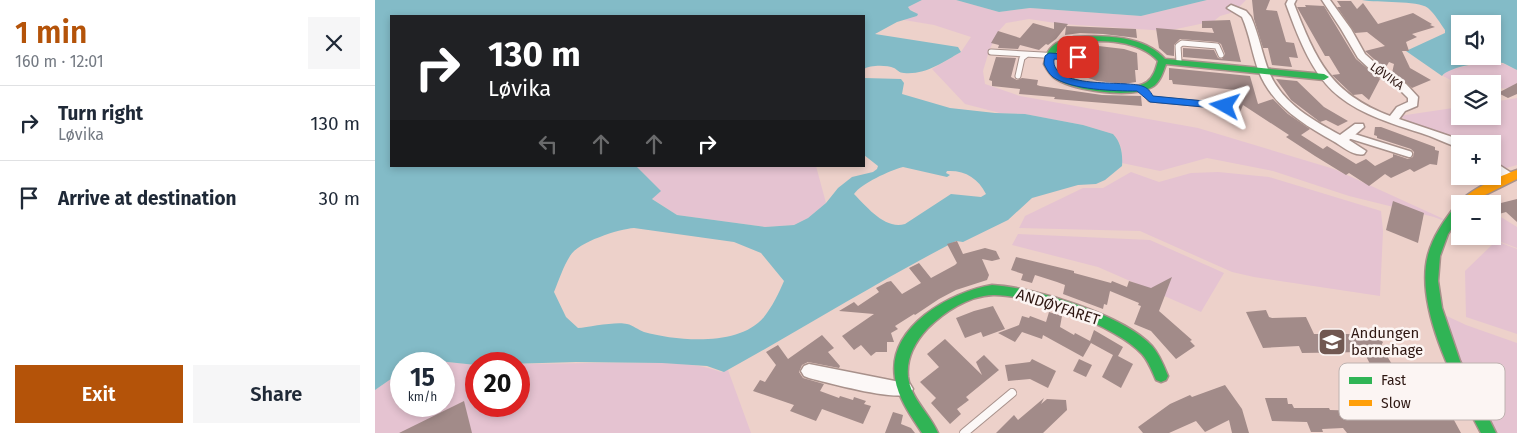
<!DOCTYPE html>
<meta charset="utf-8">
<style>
:root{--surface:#fff;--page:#f6f6f7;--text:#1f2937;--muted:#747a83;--line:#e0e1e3;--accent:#b45309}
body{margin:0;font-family:"Fira Sans",sans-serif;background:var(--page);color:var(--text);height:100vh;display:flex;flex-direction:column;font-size:19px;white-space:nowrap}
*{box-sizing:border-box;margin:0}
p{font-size:16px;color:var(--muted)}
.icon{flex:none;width:28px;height:28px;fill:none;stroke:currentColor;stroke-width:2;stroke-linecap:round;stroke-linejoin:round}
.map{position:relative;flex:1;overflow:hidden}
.details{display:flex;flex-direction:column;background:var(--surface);width:375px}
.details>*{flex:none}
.banner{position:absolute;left:15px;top:15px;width:475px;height:152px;border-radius:0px;box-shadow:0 2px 8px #0003;background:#202124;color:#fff;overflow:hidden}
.fabs{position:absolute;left:1076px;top:15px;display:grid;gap:10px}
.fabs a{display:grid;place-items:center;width:50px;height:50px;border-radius:0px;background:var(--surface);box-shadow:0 2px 8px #0003;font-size:25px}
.speed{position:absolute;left:15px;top:352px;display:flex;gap:10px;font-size:25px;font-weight:700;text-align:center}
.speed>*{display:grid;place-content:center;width:65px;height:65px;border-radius:50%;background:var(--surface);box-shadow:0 2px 8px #0003;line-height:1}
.speed small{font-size:12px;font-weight:400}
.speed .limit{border:8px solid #d22;background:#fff;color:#111}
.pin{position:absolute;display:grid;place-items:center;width:42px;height:42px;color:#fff;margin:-21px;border-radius:10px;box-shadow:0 2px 8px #0006}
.me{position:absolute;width:55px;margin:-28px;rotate:276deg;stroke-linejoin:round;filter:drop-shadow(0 0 4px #0008)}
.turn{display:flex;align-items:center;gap:18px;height:105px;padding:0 15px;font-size:22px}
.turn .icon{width:65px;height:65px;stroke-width:2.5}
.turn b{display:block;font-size:35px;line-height:42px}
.lanes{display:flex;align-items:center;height:48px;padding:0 15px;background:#0003;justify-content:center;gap:25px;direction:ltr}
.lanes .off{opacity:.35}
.round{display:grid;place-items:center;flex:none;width:52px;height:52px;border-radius:0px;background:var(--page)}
.head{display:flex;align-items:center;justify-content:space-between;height:85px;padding:0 15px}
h1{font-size:30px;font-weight:600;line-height:38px;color:var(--accent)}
.action{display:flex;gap:10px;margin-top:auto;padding:10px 15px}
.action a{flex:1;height:58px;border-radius:0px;background:var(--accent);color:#fff;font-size:20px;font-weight:600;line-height:58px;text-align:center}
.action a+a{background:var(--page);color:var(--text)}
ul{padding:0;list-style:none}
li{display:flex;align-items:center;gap:15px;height:75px;padding:0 15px;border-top:1px solid var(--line)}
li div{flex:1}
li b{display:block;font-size:19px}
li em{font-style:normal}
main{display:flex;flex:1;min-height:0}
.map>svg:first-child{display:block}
.green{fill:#e5c3d1}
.water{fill:#83bbc7;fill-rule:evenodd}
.building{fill:#a28b89}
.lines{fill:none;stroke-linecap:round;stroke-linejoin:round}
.lane-far2-casing{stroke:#a8918b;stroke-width:7}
.lane-far1-casing{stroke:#a8918b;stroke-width:9}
.lane-casing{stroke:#a8918b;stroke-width:10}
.street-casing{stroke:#a8918b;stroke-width:3}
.fast-casing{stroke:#a8918b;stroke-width:3}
.slow-casing{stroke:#a8918b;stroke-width:3}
.lane-far2{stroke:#fcf8f7;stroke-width:5}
.lane-far1{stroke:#fcf8f7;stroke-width:6}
.lane{stroke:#fcf8f7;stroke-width:8}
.street{fill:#fcf8f7;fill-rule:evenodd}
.fast{fill:#30b455;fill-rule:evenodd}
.slow{fill:#ff9f0a;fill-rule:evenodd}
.route{fill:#1a73e8;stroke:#114b97}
.labels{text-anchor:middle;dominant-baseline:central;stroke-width:5;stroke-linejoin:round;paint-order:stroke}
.far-street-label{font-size:12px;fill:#2e1712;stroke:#fcf5f3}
.street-label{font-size:15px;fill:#2e1712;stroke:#fcf5f3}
.poi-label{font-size:15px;fill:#2e1712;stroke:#fcf5f3;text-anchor:start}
.key{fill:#fcf5f3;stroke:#beb2b0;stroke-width:1}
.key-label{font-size:14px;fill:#2e1712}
</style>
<main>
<section class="details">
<div class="head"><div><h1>1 min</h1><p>160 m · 12:01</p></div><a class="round"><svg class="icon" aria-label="close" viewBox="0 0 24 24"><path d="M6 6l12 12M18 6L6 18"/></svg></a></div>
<ul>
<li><svg class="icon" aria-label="right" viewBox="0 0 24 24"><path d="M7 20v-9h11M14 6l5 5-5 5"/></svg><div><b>Turn right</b><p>Løvika</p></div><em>130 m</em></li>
<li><svg class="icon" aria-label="arrive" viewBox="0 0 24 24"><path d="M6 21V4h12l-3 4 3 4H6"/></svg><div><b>Arrive at destination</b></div><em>30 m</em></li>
</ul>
<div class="action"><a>Exit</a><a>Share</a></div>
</section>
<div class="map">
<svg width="1142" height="433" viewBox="0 0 1142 433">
<rect width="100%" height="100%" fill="#edd1ca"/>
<g class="green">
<path d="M547 0H581L624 12 655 8 766 16 832 0H871L859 12 845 16 839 21 792 31 687 24 654 19 631 23 622 33 614 51 608 71 610 84 645 96 823 128 959 169 1073 221 1085 205V227L1059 217 974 196 898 171 832 158 785 171 747 163C748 153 746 141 738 134L708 125 650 114 625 113 590 104 557 69 586 52 596 37 559 25 529 20 542 16 539 11 535 10 533 7Z"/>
<path d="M1111 62 1129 64 1142 70V89L1118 88V84L1085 85 1068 76 1072 70Z"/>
<path d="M1142 98V165L1124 170 1118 166V144H1085V148L1024 116 1085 107V116H1118V102Z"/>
<path d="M261 166H441L451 203 433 218 419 225 390 227 302 215 276 198 285 191Z"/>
<path d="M756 172 784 182 816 173 843 172 894 177 1006 211 1008 231 1005 296 879 277 857 272 765 231 644 228 650 216 708 188H728Z"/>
<path d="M1118 210 1121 214 1142 227V248L1110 236H1118Z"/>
<path d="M643 234 775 240 849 273 826 312 723 267 637 245Z"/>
<path d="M1121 241 1142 249V334L1091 317 1090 271Z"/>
<path d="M1059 310 1091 325 1142 343V433H1115Z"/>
<path d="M63 361 101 365V406H144V364C183 364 223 362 263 363 290 363 320 362 346 372L353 370 376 433H0V390L26 372V406H69V364H50Z"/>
</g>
<g class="water">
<path d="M0 0H547L533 7 535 10 543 14 542 16 522 22 500 34 583 47 586 52C568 62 551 75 529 73 524 73 523 70 519 68 512 65 495 65 489 69V16H16V166H261L286 191 277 199 302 215 390 227 419 225 433 218 451 203 463 188 477 177 498 172 502 169 503 166 489 155V78L526 79 529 83 527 94 575 108 620 113 650 114 708 125 738 134C746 142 748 154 747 166L730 180 721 184 703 185 657 198 633 220 588 242 581 241C502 282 427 329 349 372L332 366 287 363 201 362 101 365 63 361 50 364H26V372L0 390ZM528 167 572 177 575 175 571 173 572 171C590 170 603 178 611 194L606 197 576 194 530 224C510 230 492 207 479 194 487 183 514 171 528 167ZM259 228 359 242 386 253 409 281C404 293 397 307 389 317 364 347 302 341 269 332 263 330 258 325 252 324 242 321 214 327 203 328L191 317 179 292C184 280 188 267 195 256 203 242 244 229 259 228Z"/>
<path d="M581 0H832L766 16 655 8 624 12Z"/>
<path d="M987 0H1142V70C1137 68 1133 65 1128 63 1115 60 1074 66 1067 76L1031 51 1070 33V30C1065 23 1060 14 1053 8 1042 0 1003 3 987 0ZM1085 24H1118V56H1085Z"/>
</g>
<g class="building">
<path d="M877 0H895L891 10 902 11 911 42 919 43 923 58 914 57 917 67 897 65 893 48H888L879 19Z"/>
<path d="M962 1H976L982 9 988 3 1003 24 1038 13 1057 24 1055 25 1060 27 1037 34 1042 37 1031 42 1034 51H1027L1035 68 1056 80 1037 88 1017 73 1019 64 1014 62 1010 69 1009 68 990 51 1010 46 992 32 980 33 962 7H966Z"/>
<path d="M930 5 949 6 981 59 1005 79 994 100 987 94 978 95 957 75 965 74 954 56H950L922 7H931Z"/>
<path d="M855 20 866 62 808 57V48L839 50 843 58 847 59 850 54 846 44 842 42 805 39 799 45V56L792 55 784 48 781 28 839 33 837 28H827V21Z"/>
<path d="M679 22 693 24 681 39 673 45 671 44 664 50 645 45 643 49 623 48 624 45 616 43 623 31 645 38 658 23 679 29Z"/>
<path d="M691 26 761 29 762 38 728 34 705 33 690 35Z"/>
<path d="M715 45 749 49 762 53 763 70H760L761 82 749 84 722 81 690 70V61H704L707 57 705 53 689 52V50L697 46Z"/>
<path d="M621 57 641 58 636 77 642 80 647 78 663 80 662 85 665 86 727 95 766 96 767 106 679 99 680 97 644 94 645 89 617 86V81L614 80Z"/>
<path d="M794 68 875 76 883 104 898 99 913 114 935 129 926 135 948 149 952 146 981 164 991 159 1000 166 1018 157V154L1033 159 1038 157 1039 152 1036 149 1002 138V136L999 135 1000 127H1006L1060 147V150L1064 151 1062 165 1055 164 1039 172 1035 169 1016 178 1010 174 994 186 974 173 971 175 940 156 911 137 914 135 868 105 862 120 851 117 862 90 798 84 797 80H794Z"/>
<path d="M901 79 922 81 949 107 973 121 963 126 951 120 945 122 916 100Z"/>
<path d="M1142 83V94L1133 98 1123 93Z"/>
<path d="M1142 199V222L1131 212 1124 214 1118 208V205Z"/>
<path d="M1018 201 1049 213 1043 243 1011 230Z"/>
<path d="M582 241 588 254 610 248 621 251 625 259 617 261 607 259 614 275 612 280 581 290 564 299 540 315 539 314 520 326 523 329 516 333 519 342H512V352H501L496 356 486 345 479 350 467 336 499 314 464 311 479 302 483 306 504 292 501 288 512 282 516 281 527 294 546 283 534 268 544 263 556 278 580 265 582 263 572 244Z"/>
<path d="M641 257 699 271V273L736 283 737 281 752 287 754 281 776 288 797 277 784 311 817 340 815 341 820 346 801 359 776 331 759 324 766 306 763 305 764 303 735 291 732 305 729 304 728 309 688 294 690 285 682 282 660 275 657 283 646 280 648 274 636 270Z"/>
<path d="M618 306 630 329 608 337 606 332 590 338 581 318 599 311Z"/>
<path d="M891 310 894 317 897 318 931 317 939 334H980L978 329H990L1008 342 1006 346 1018 366 997 368 989 352 927 353 924 346 888 348 871 312Z"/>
<path d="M674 312 687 316 685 327 699 335 700 333 715 341 719 330 748 347 743 356 758 364 746 388 727 377 738 355 716 343 708 357 668 335 667 339 647 332 640 342 623 333 644 325 647 316 654 318 655 316 671 322Z"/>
<path d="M447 335 459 348 453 352 465 366 464 368 433 362 427 365 424 372 428 378 449 384 445 391 464 398 465 396 478 400 479 397 491 401 489 404 496 406 488 424 447 409 441 421 415 411 419 405 378 391 385 380 390 382 401 365 391 352 403 345 413 359Z"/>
<path d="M570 339 607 375 601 362 609 355 624 370 591 397 594 400 582 409 586 414 575 424 556 403 561 398 545 382 564 367 552 354Z"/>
<path d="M657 359 681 371 673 388 655 379 633 381 630 365 655 362Z"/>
<path d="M704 359 717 365 711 377 698 371Z"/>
<path d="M850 385 867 409 874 433H857L854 420 830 432 821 421 794 433H768L763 427 795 404 815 395 817 397Z"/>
<path d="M669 398 666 404 672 399 691 400 692 410 668 433H621L639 415 643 420Z"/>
<path d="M890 398H912L913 404H917L919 408H954L955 410 1022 412 1019 407 1073 409 1086 433H972L968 428 947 429 948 432H936L932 422 897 421Z"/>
<path d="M89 401 97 433H24Z"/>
<path d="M518 412 528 415 526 424 536 428 540 433H510Z"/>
</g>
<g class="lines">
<defs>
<g id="lane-far2">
<path d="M616 52 703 57"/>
<path d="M804 62 803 46 807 43 842 46 846 55"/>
<path d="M643 76 647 58 651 55"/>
<path d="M764 88 770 91 775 99 850 106"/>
</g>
<path id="lane-far1" d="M973 135 1034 154"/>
<path id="lane" d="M589 433 637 393"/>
<g id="street">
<path d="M913 0H921L919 4C941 60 955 93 1015 116L1022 107 1033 102V98L1023 88 1000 74 983 58 966 29 947 0H955L976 29 990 54 1008 70 1031 84 1043 97 1042 106 1030 111 1024 119 1089 141 1090 144H1085V148C1072 144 1059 137 1046 133 959 106 942 90 911 4Z"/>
<path d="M856 5 871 11 876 17C884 35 887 54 894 72 907 103 937 120 965 135L980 124H988L989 127 974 140 991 151 989 154C979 157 967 146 958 141 928 124 897 105 884 72 877 54 875 35 867 17L852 8Z"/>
<path d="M1118 161 1138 174 1140 177 1138 180H1130L1118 171Z"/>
<path d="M434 364 535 384 538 389 535 394C518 401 455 383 434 378L429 376 426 371 429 366Z"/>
</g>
<g id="fast">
<path d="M699 37C728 35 769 35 790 59L949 74 954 77 949 80 791 64C788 72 785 83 777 87 756 99 701 91 681 79 675 75 672 70 669 64 672 46 682 41 699 37ZM699 42C726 40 763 39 783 61 781 68 779 77 772 82 756 93 704 84 688 75 683 73 680 69 677 64 680 50 685 45 699 42Z"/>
<path d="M1085 204V216L1073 234 1065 256 1063 281 1067 308 1085 361 1121 433H1106C1082 387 1039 308 1053 255 1058 236 1069 221 1081 205Z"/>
<path d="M617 285C658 287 749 315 777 346 784 354 789 366 793 376L791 380 786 382 781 380C777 371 774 362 767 354 742 326 655 294 618 295 593 296 569 312 552 329 540 342 531 358 533 377 536 399 555 414 563 433H547C536 416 523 398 520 378 512 327 575 292 617 285Z"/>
</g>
<path id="slow" d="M1142 170V179L1104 198 1097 204H1085V207L1083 204C1092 191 1127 175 1142 170Z"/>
</defs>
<use href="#lane-far2" class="lane-far2-casing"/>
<use href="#lane-far1" class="lane-far1-casing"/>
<use href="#lane" class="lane-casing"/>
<use href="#street" class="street-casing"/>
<use href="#fast" class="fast-casing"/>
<use href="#slow" class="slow-casing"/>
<use href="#lane-far2" class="lane-far2"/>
<use href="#lane-far1" class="lane-far1"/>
<use href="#lane" class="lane"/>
<use href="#street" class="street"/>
<use href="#fast" class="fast"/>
<use href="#slow" class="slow"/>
</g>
<path class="route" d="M674 53 706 55 707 57 703 60 679 59C675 90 750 80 767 86 773 88 775 91 778 96L850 103 855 106 850 109 775 102 762 91C739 91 697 90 678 77 674 74 671 68 669 64L670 56Z"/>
<defs>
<symbol id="school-square" viewBox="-11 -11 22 22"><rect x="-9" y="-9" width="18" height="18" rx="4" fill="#715852" stroke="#fcf5f3"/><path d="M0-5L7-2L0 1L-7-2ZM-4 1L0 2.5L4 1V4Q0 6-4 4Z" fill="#fff"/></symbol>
</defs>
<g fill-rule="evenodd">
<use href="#school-square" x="941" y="326" width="32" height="32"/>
</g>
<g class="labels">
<g class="far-street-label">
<text transform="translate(1012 76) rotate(35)">LØVIKA</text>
</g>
<g class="street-label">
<text transform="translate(683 307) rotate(18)">ANDØYFARET</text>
</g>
<g class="poi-label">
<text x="976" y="333">Andungen<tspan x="976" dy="17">barnehage</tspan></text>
</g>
</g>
<rect x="964" y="363" width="166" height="57" rx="8" class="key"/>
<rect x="974" y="377" width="23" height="7" fill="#30b455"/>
<rect x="974" y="400" width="23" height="6" fill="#ff9f0a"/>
<g class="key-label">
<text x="1006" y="385">Fast</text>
<text x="1006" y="408">Slow</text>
</g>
</svg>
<div class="fabs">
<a><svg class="icon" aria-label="sound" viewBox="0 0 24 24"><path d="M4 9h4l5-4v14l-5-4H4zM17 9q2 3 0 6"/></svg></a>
<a><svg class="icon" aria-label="layers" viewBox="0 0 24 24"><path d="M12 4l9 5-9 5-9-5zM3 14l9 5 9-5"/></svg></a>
<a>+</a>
<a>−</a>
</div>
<div class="speed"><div>15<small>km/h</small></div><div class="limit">20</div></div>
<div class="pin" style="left:703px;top:57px;background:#d93025"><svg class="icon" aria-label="arrive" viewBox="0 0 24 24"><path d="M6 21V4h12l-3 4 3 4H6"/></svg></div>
<svg class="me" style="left:850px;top:106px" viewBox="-20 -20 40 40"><path d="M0-17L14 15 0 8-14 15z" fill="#1a73e8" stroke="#fff" stroke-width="4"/></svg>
<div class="banner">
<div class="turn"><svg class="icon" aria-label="right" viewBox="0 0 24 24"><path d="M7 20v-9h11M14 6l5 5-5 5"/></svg><div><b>130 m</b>Løvika</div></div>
<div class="lanes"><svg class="icon off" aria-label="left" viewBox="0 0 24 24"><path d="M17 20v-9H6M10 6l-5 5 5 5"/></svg><svg class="icon off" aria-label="ahead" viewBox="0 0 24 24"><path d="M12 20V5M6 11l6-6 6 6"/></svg><svg class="icon off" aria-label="ahead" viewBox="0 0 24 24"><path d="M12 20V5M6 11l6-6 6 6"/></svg><svg class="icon" aria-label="right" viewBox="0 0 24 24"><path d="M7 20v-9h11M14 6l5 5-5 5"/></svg></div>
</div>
</div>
</main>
